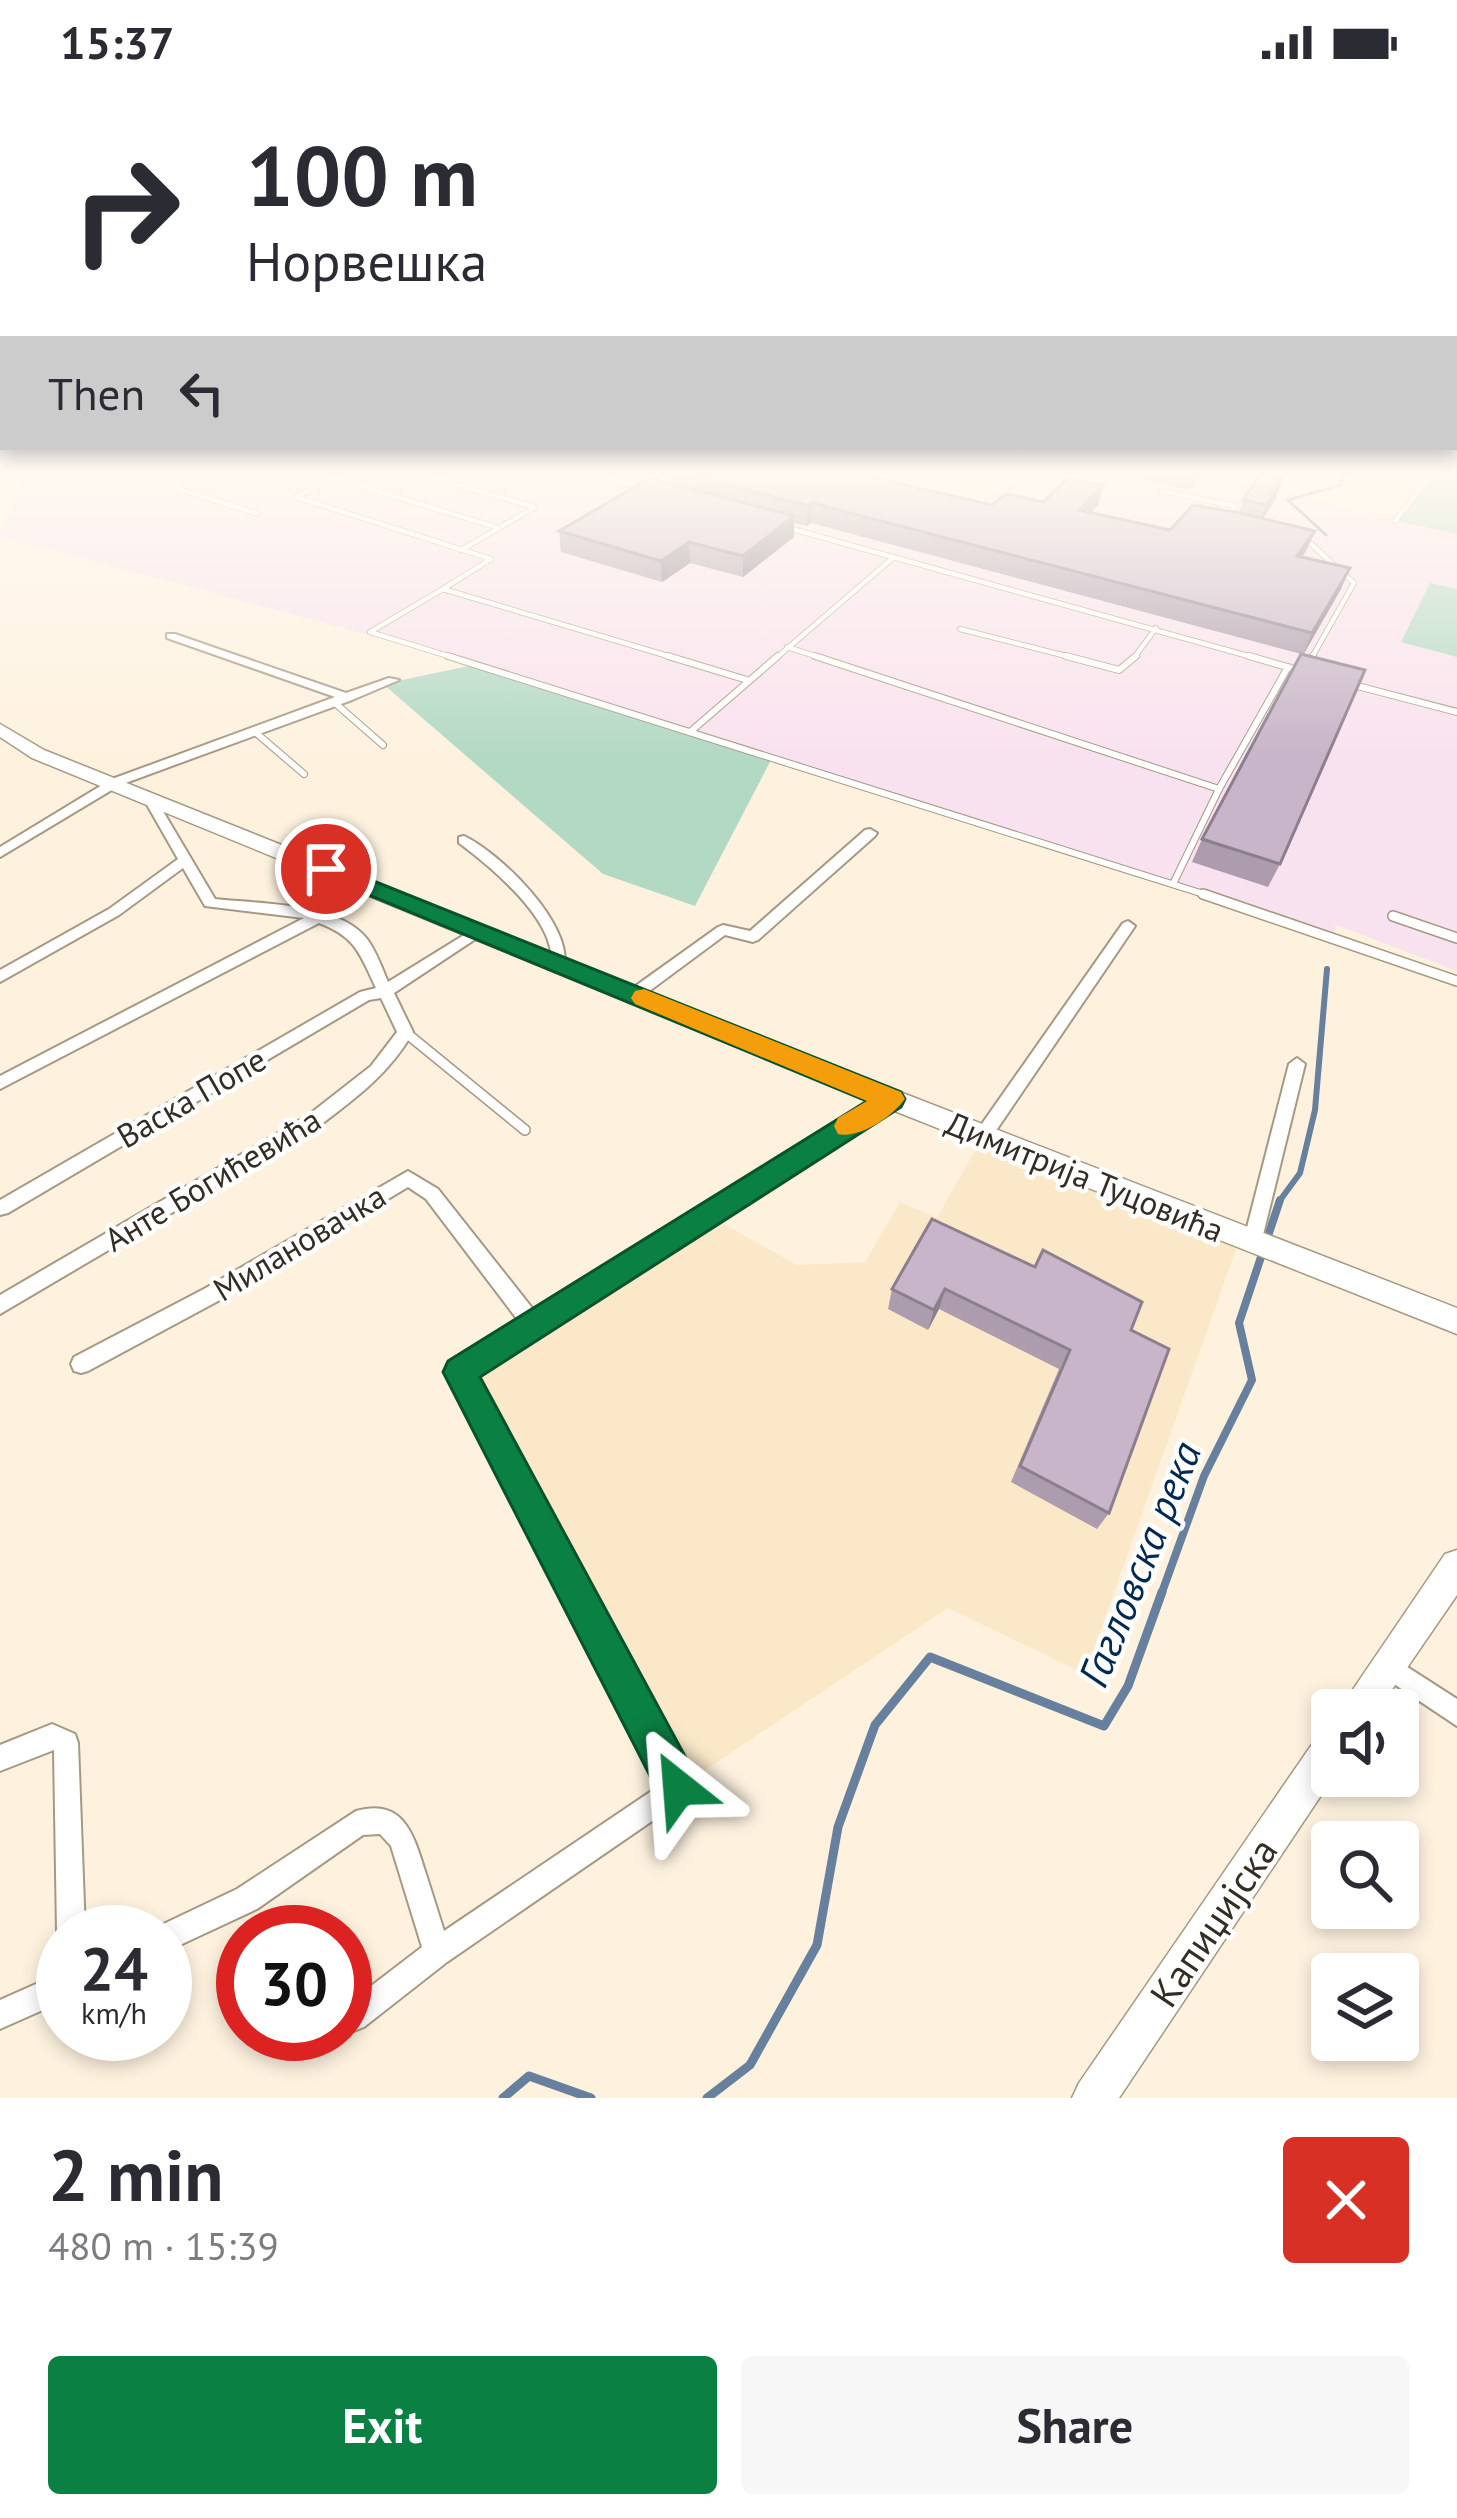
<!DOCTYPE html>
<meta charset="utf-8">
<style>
:root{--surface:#fff;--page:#f7f7f7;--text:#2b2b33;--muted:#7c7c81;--accent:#0b8043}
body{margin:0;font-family:"PT Sans",sans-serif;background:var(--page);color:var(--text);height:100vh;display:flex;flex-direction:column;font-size:45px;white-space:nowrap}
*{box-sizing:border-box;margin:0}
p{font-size:39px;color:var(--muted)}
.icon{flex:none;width:66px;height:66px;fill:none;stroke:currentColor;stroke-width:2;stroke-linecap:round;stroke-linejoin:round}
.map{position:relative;height:2014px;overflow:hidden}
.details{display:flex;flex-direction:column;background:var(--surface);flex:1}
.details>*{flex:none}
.top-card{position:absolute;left:0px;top:0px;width:1458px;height:366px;box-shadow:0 6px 18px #0003;background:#fff;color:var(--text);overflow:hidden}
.controls{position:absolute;left:1311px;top:1605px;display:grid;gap:24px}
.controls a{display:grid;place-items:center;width:108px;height:108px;border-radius:12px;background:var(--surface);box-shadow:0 6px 18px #0003;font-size:60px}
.speed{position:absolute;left:36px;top:1821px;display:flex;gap:24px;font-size:60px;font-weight:700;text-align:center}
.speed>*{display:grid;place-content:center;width:156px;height:156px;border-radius:50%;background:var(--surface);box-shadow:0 6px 18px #0003;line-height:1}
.speed small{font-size:30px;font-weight:400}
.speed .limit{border:18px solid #d22;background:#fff;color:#111}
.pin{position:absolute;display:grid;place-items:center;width:102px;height:102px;color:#fff;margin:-51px;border:6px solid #fff;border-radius:50%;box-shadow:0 3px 12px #0007}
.me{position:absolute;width:132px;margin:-66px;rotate:332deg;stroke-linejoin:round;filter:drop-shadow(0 0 9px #0008)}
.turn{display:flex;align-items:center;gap:42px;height:252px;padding:0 48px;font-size:54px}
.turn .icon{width:156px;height:156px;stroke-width:2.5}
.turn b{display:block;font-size:84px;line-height:102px}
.then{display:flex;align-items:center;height:114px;padding:0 48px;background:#0003;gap:24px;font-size:45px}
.round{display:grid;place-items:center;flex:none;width:126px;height:126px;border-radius:12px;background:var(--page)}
.headline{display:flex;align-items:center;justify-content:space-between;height:204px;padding:0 48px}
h1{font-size:72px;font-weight:700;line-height:90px}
.button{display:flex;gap:24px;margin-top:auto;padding:24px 48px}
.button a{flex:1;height:138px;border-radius:12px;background:var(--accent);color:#fff;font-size:48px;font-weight:700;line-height:138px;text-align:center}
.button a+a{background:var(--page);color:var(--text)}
.status{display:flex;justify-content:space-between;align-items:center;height:84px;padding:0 60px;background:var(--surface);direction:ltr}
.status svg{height:33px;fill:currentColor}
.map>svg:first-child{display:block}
.built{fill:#fae8c9}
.industrial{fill:#f9e2ef}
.green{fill:#b2d9c4}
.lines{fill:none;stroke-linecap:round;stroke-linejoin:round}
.stream-far3{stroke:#67809d;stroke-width:3}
.stream-far2{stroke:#67809d;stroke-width:6}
.stream-far1{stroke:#67809d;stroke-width:8}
.stream{stroke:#67809d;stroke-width:9}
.lane-far2-casing{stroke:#a69983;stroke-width:6}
.lane-far1-casing{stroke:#a69983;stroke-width:8}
.lane-casing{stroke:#a69983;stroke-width:12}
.street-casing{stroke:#a69983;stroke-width:4}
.secondary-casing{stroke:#a69983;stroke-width:3}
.lane-far2{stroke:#fff;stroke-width:4.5}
.lane-far1{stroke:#fff;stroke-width:6}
.lane{stroke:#fff;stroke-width:9}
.street{fill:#fff;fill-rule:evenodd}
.secondary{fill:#fff;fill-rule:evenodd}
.wall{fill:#ac9cad}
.shaded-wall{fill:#8c7f8d}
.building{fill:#c8b5c9;stroke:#8c7f8d;stroke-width:3}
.route{fill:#0b8043;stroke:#07532c;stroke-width:3}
.slow{fill:#f59e0b}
.labels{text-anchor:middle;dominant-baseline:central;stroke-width:9;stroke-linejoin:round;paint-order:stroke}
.street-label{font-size:33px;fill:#332d24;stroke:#fff}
.near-street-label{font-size:39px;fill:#332d24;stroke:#fff}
.near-water-label{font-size:42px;font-style:italic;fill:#012953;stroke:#fff}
</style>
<div class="status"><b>15:37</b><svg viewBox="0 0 49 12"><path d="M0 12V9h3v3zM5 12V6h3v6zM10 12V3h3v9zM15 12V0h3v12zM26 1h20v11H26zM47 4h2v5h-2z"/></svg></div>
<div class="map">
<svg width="1457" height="2014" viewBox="0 0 1457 2014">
<rect width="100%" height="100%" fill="#fef2df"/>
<path class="built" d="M983 1052 1240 1154 1085 1590 948 1524 678 1704 460 1288 704 1129 797 1181 865 1178 900 1118 937 1134Z"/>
<path class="industrial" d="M25 389H782L955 433 1032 389H1199L1457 450V887L1336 841 1333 852 478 580 0 452Z"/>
<g class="green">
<path d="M1433 389H1457V450L1395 437Z"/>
<path d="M1430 499 1457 505V573L1401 558Z"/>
<path d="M478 580 772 674 695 822 603 790 383 600Z"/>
</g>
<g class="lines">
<path class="stream-far3" d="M1326 451 1288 416 1340 401 1345 389"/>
<path class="stream-far2" d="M1278 1119 1300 1089 1315 1026 1327 885"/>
<path class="stream-far1" d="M1161 1511 1204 1392 1252 1296 1239 1239 1280 1116"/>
<g class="stream">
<path d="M503 2014 529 1992 591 2014"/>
<path d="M707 2014 750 1981 817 1861 838 1743 875 1641 930 1573 1104 1642 1128 1602 1162 1508"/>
</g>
<defs>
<g id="lane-far2">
<path d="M170 389 179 405 258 430"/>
<path d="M345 389 296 413 491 475 443 505"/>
<path d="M416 389 535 423 461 466"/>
<path d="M586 389 642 404"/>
<path d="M333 394 499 444"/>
<path d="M1161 407 1235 422 1226 435"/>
<path d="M1395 437 1433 389"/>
<path d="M785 443 1259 575"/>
<path d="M1297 457 1311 460 1354 499 1311 575"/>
<path d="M960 545 1078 575"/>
<path d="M787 563 825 575"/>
<path d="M458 575 370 548 443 505 678 575"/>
<path d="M775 575 894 473"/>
<path d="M1133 575 1156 544"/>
</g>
<g id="lane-far1">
<path d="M448 572 1213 813"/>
<path d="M668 572 747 596"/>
<path d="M815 572 1219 705"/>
<path d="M1066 572 1119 586 1136 572"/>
<path d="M1249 572 1301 587"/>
<path d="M1309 579 1313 572"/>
<path d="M1346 599 1457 628"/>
<path d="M335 619 383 661"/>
<path d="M255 648 304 690"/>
<path d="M690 648 778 572"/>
<path d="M1173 800 1219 705 1288 583"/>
</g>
<g id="lane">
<path d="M1203 810 1457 897"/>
<path d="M1393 832 1457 854"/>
<path d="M405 948 525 1046"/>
</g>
<g id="street">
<path d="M167 550H175L346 609 389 594 399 596 352 616 120 701 0 773V763L112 695 335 613 167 554Z"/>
<path d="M148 708 154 712 215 815C258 820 339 818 367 855 376 867 382 884 388 898L477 843H487L489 846 394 909 413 948C390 989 356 1014 319 1042L0 1230V1211L307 1032 371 982 397 948 381 914 369 916 8 1129 0 1131V1116L360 908 376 904C360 870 356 853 319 839L0 1005V992L304 834 205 822 183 784 119 831 0 898V886L109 825 178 775 142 712Z"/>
<path d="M870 745 877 749 875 752 758 856 753 858 725 851 640 914H630L627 910 630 906 718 843 723 841 750 847 865 746Z"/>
<path d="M464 752C500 769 573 840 564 883H554C552 876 552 870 550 863 541 825 490 782 459 759V753Z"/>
<path d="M1128 837 1135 842 1133 845 989 1057H977L974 1052 977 1047 1123 839Z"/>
<path d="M1297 974 1305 980 1261 1159 1259 1165 1252 1167 1245 1165 1243 1159 1289 980Z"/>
<path d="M891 1009 897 1010 899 1015 897 1020 472 1291 687 1695 691 1704 687 1713 447 1878 364 1943 354 1947 345 1944V1922L422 1863 391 1762 380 1750 363 1751 257 1825 165 1868V1848H154L155 1844 237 1805 356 1727C405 1713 414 1753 426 1790 432 1809 438 1828 444 1847L662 1700 450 1288 453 1281 520 1239 426 1115 408 1103 218 1217 88 1287 81 1289 74 1287 71 1280 74 1273 204 1205 408 1087 438 1105 536 1229Z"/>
<path d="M1387 1570 1457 1615V1642L1379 1590 1375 1582 1379 1574Z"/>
<path d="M52 1640 75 1650 78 1659 85 1848H63V1858L57 1848 54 1666 0 1687V1661Z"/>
<path d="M63 1888V1917L0 1945V1916Z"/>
</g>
<g id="secondary">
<path d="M0 640 44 666 900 1008 1457 1224V1250L882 1022 32 674 0 653Z"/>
<path d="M1457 1466V1511L1378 1626H1339L1445 1470Z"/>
<path d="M1332 1645 1334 1692 1119 2014H1072L1079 1999 1319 1650Z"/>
</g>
</defs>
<use href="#lane-far2" class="lane-far2-casing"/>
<use href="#lane-far1" class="lane-far1-casing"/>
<use href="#lane" class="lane-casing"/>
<use href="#street" class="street-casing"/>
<use href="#secondary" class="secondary-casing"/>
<use href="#lane-far2" class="lane-far2"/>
<use href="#lane-far1" class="lane-far1"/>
<use href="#lane" class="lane"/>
<use href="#street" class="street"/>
<use href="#secondary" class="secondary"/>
</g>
<g class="wall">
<path d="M672 389H855L992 421 1043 418 1098 421 1091 428 1170 446 1239 428 1243 416 1276 414 1263 434 1315 447 1302 473 1341 505 1303 571 1280 780 1268 803 1192 778 1202 755 1301 570 811 439 807 442 794 439V453L743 493 690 479 662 498 561 468 559 447 672 400Z"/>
<path d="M1134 389H1203L1188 406 1133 393Z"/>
<path d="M932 1135 1131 1246 1109 1429 1097 1445 1011 1398 1059 1285 939 1225 928 1246 888 1225 892 1205Z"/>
</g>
<g class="shaded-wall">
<path d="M1194 389H1203L1188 406Z"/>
<path d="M1283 394 1276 414 1259 441 1266 421Z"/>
<path d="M1103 401 1098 421 1074 446 1079 426Z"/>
<path d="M812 419 811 439 807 442 808 422Z"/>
<path d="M794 432V453L743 493V472Z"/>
<path d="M1315 447 1306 467 1288 493 1297 472Z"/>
<path d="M689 458 690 479 662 498 661 477Z"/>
<path d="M1350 484 1341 505 1303 571 1312 549Z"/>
<path d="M945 1205 939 1225 928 1246 934 1226Z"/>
</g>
<g class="building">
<path d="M682 389H855L992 421 1007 410 1043 418 1068 394 1103 401 1079 426 1170 446 1193 421 1235 428 1315 447 1297 472 1350 484 1312 549 812 419 808 422Z"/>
<path d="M1261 389 1283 394 1266 421 1243 416Z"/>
<path d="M650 394 794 432 743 472 689 458 661 477 559 447Z"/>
<path d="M1301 570 1365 586 1280 780 1202 755Z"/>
<path d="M932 1135 1035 1183 1043 1166 1142 1218 1131 1246 1169 1265 1109 1429 1020 1382 1070 1266 945 1205 934 1226 892 1205Z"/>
</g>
<linearGradient id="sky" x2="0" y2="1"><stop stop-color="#7daddf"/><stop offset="0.58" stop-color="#fff9f1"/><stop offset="1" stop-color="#fff9f1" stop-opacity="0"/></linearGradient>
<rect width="1457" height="671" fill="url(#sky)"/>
<path class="route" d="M326 778 901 1008 905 1015 901 1023 480 1293 694 1689 700 1704 694 1719 679 1725 664 1719 443 1288 448 1277 867 1017 318 790 315 785Z"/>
<path class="slow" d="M644 905 901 1008 905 1015C892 1033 859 1055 838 1050L834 1042 838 1034 867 1017 635 920 631 914 635 907Z"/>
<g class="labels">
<g class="street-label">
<text transform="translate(191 1013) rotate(-30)">Васка Попе</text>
<text transform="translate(1085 1092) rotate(22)">Димитрија Туцовића</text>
<text transform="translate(212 1095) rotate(-31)">Анте Богићевића</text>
<text transform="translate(299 1158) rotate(-31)">Милановачка</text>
</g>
<g class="near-street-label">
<text transform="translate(1213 1838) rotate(-56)">Капиџијска</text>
</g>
<g class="near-water-label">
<text transform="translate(1139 1480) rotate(-68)">Гагловска река</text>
</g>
</g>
</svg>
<div class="controls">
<a><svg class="icon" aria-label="sound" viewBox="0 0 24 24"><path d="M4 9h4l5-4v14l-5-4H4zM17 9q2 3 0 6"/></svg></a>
<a><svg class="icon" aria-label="search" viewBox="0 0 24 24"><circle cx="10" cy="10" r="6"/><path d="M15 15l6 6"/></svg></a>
<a><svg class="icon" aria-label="layers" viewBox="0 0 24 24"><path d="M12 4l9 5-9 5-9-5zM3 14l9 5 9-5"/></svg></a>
</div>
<div class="speed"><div>24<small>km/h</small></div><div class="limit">30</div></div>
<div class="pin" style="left:326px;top:785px;background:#d93025"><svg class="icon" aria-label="arrive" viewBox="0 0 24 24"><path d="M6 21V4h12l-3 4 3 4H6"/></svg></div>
<svg class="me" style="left:679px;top:1704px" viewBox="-20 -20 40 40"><path d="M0-17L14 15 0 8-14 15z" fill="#0b8043" stroke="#fff" stroke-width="4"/></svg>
<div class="top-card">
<div class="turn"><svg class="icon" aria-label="right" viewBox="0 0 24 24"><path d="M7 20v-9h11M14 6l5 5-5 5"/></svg><div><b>100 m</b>Норвешка</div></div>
<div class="then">Then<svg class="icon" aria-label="left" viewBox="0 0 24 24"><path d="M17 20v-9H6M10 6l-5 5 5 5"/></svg></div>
</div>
</div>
<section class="details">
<div class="headline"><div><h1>2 min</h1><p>480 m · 15:39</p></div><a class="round" style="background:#d93025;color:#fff"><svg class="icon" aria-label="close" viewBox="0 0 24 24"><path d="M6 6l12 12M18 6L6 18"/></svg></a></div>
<div class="button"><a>Exit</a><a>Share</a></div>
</section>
